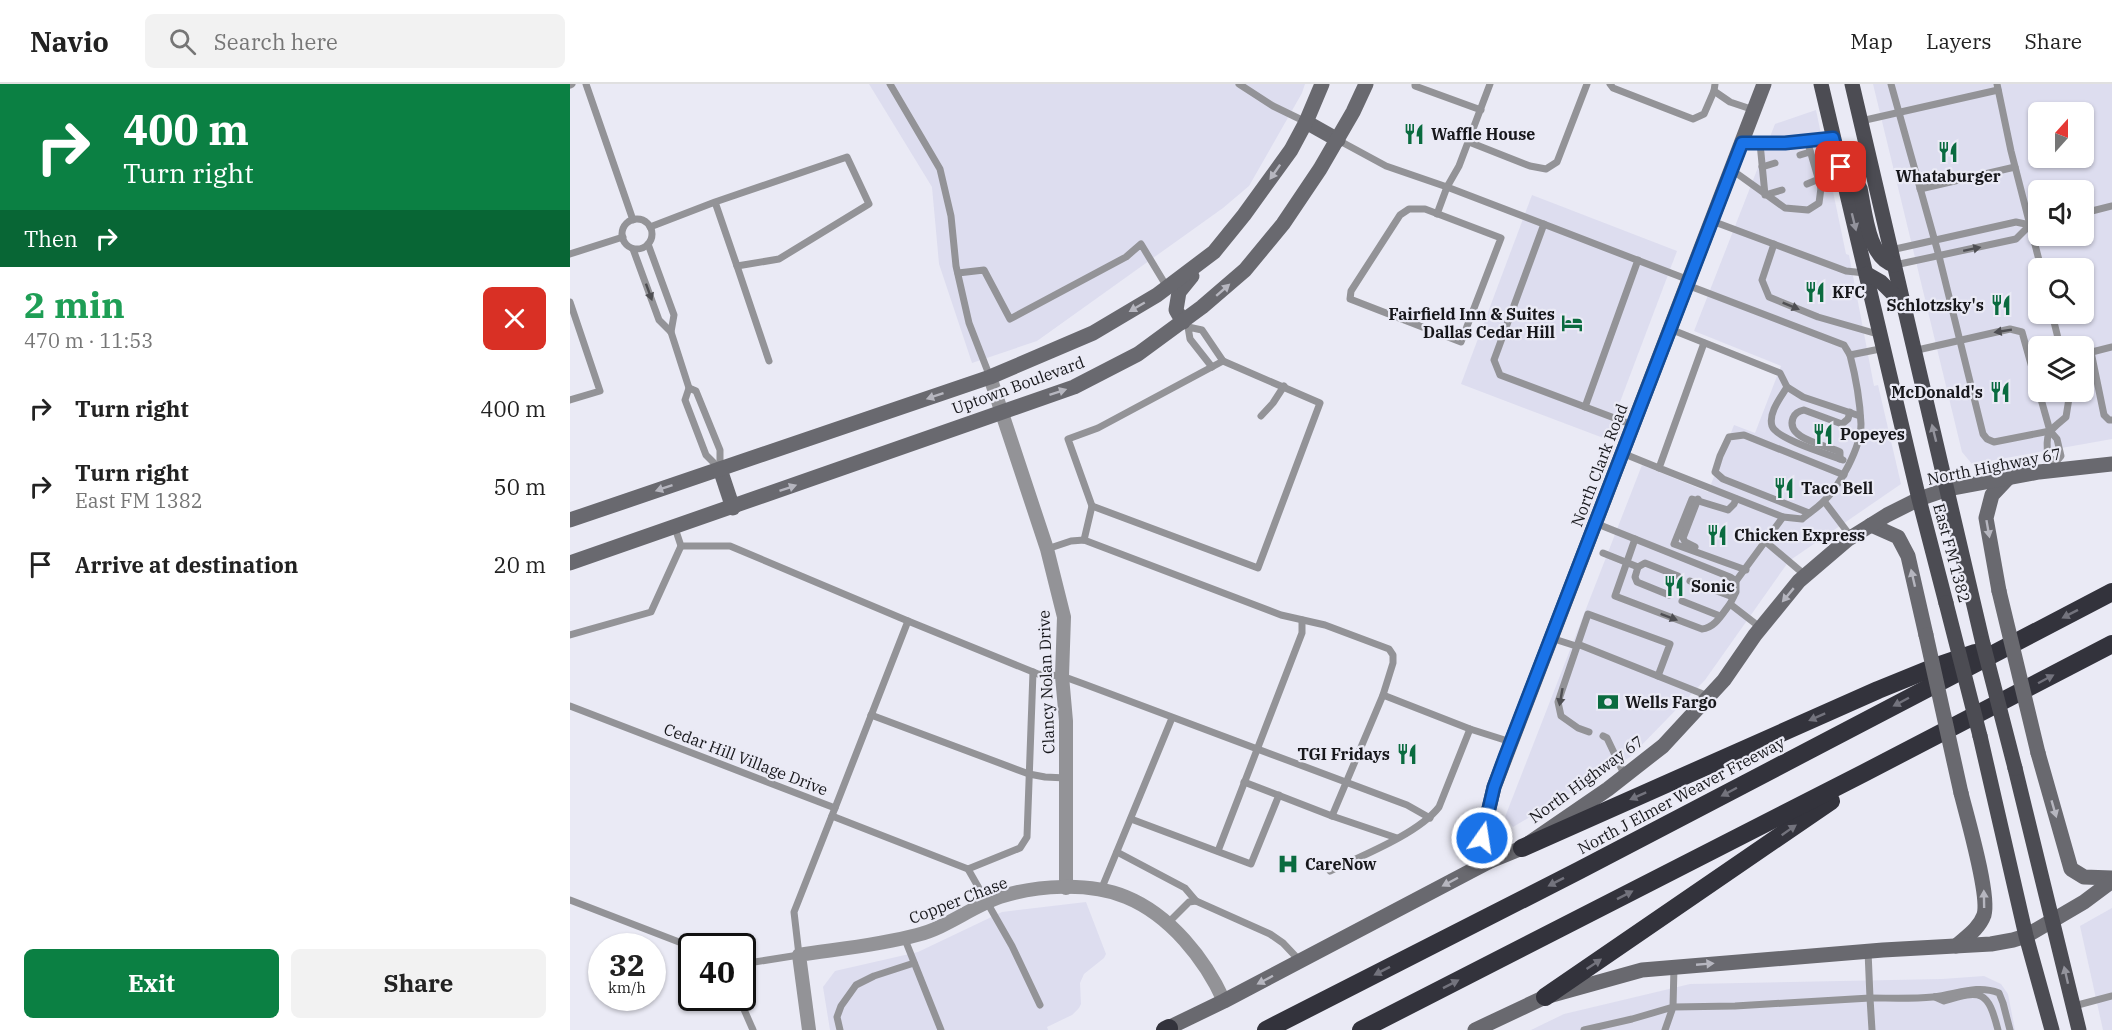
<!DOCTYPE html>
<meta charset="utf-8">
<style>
:root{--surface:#fff;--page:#f2f2f2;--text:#222;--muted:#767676;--line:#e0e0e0;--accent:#0b8043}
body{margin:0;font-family:"IBM Plex Serif",serif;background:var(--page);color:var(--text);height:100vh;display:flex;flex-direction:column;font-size:22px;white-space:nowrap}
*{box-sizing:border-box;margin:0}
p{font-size:20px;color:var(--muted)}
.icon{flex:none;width:33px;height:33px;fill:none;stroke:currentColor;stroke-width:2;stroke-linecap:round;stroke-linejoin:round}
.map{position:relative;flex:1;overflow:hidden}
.side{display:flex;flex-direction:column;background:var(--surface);width:570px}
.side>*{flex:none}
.banner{background:#0b8043;color:#fff;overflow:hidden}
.needle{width:39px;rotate:21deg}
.buttons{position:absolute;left:1458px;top:18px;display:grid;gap:12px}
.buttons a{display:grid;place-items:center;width:66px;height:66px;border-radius:9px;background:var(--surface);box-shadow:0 2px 4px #0004;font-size:30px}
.speed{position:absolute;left:18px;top:849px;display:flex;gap:12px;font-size:30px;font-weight:700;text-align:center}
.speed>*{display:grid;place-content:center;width:78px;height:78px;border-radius:50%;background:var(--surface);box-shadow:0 2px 4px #0004;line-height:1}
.speed small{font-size:15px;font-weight:400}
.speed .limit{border:3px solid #111;border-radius:9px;background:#fff;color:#111}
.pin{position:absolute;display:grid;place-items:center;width:51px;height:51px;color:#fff;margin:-26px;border-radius:12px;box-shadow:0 3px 9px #0006}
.me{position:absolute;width:66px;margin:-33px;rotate:13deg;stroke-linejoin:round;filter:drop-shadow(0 0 4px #0008)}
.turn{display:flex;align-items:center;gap:21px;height:126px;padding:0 24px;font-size:27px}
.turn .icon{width:78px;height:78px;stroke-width:2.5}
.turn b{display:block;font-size:42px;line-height:51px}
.then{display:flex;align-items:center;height:57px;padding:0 24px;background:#0003;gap:12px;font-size:22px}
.round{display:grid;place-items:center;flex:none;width:63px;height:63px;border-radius:9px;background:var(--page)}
.head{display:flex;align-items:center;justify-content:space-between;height:102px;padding:0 24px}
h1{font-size:36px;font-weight:700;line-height:45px;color:#1e9e55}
.button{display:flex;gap:12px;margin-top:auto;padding:12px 24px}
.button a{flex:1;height:69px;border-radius:9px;background:var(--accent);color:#fff;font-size:24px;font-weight:700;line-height:69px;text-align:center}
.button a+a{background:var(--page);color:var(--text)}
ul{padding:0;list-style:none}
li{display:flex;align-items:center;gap:18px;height:78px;padding:0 24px}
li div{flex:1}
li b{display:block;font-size:22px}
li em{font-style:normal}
header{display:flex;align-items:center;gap:36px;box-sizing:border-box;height:84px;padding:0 30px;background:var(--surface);border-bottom:2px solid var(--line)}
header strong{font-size:28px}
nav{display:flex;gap:33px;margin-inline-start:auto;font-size:21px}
.search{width:420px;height:54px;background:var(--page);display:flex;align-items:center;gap:15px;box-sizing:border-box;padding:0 21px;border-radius:9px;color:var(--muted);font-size:22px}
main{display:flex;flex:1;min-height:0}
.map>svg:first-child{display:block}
.built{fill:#ddddef;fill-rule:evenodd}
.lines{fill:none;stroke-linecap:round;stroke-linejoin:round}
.lane{stroke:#939397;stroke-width:7}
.street{stroke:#939397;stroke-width:14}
.secondary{stroke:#69696f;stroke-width:15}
.primary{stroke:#4c4c53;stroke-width:15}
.highway{stroke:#33333c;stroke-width:18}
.secondary-bridge{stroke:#69696f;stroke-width:15}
.primary-bridge{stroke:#4c4c53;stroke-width:15}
.oneway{fill:#b6b6bf}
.oneway2{fill:#93939c}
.oneway3{fill:#4f4f53}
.oneway4{fill:#73737d}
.route-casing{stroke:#114b97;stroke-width:15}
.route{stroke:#1a73e8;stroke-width:10}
.labels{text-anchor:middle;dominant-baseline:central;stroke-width:4.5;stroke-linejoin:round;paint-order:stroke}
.poi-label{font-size:16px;font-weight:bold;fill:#17171b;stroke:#eaeaf5;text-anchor:start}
.street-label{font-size:16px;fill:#17171b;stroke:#eaeaf5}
</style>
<header>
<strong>Navio</strong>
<div class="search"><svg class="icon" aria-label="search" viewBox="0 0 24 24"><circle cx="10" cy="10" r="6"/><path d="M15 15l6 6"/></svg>Search here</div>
<nav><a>Map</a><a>Layers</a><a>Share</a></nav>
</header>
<main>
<section class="side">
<div class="banner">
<div class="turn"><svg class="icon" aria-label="right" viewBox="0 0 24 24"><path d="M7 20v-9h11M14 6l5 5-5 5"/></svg><div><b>400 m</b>Turn right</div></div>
<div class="then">Then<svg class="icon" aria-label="right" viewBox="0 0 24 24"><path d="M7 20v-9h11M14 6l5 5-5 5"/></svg></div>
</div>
<div class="head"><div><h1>2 min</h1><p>470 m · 11:53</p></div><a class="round" style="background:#d93025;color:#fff"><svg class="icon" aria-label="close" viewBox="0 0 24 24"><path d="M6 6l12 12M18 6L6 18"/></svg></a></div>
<ul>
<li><svg class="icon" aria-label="right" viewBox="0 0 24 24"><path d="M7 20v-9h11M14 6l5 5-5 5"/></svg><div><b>Turn right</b></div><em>400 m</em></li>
<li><svg class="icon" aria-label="right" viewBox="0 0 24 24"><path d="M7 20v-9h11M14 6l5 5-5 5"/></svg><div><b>Turn right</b><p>East FM 1382</p></div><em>50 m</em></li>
<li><svg class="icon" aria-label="arrive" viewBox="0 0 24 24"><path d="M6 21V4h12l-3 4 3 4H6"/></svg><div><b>Arrive at destination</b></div><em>20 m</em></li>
</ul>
<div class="button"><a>Exit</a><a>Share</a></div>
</section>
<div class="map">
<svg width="1542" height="946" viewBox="0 0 1542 946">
<rect width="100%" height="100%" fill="#eaeaf5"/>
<g class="built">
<path d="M299 0H735L732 9 679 102 653 124 467 257 402 279 369 180 362 103Z"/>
<path d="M1303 0H1542V355L1402 380 1392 368ZM1468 28H1514V74H1468ZM1468 106H1514V152H1468ZM1468 184H1514V230H1468ZM1468 262H1514V308H1468Z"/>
<path d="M1246 26 1276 170 1279 171 1304 302 1308 301 1331 400 1219 477 1135 596 1060 673 943 743 935 733 1072 381 1138 408 1164 341 1185 349 1211 282 1124 247 1205 40Z"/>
<path d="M962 111 1107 167 1036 355 891 300Z"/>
<path d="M516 818 536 870 534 874 514 890 510 899 511 920 509 924 502 931 477 943 478 946H260L253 903 265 887 348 868 432 828Z"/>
<path d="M1542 824V946H1533L1510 842Z"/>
<path d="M1414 892 1431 900 1438 910 1445 946H961L994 930 1120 900 1372 895Z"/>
</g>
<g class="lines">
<g class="lane">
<path d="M16 0 63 136"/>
<path d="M320 0 370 85 381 132 386 182 399 239 420 293"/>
<path d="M669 0 703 22 736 38"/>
<path d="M845 0V2L911 26"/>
<path d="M1040 0 1043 4 1123 35 1134 30 1144 7"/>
<path d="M1145 0 1144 7 1160 18 1184 26"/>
<path d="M1321 0 1369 172 1413 350 1417 355 1424 358 1480 347"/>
<path d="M1427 0 1441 67 1471 184"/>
<path d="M0 1 2 0"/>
<path d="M1291 37 1428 6"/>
<path d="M768 56 816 82 877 103 889 82 920 0"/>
<path d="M1237 56 1251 104"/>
<path d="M899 58 960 82 976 85 987 78 1017 0"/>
<path d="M1172 59H1215L1263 54"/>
<path d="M1190 59 1195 111 1212 106"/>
<path d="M1230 71 1240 68"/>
<path d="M1192 83 1205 79"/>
<path d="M1162 86 1215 124 1238 126 1249 119 1251 104 1274 96"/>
<path d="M1237 100 1249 95"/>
<path d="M1350 105 1445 83"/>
<path d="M839 125H855L931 154 891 258 780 215 781 207 830 131Z"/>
<path d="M1514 129 1542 122"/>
<path d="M867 130 877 103 1119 196"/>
<circle cx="67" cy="150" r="15"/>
<path d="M1142 137 1276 187 1295 189"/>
<path d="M974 140 924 276 930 291 1063 341"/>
<path d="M80 143 145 118 277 73 299 120 209 175 167 182 145 118"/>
<path d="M78 160 104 231 101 248"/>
<path d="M1204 160 1192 196 1199 213 1248 233 1311 251"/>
<path d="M63 165 89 236 101 248 119 304 115 316 136 371 150 385"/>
<path d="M1321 166 1446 138 1460 141 1468 139"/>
<path d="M0 170 53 153"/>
<path d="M1325 181 1446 155 1460 141"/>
<path d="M167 182 199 277"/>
<path d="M388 189 414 186 440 235 556 173 571 160 597 203"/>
<path d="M1117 201 1274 261 1280 271 1315 264"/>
<path d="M0 218 30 307 0 316"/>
<path d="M1482 230 1490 262"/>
<path d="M1100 245 1210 289 1217 303 1233 313 1290 332"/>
<path d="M1134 259 1089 384 1213 433"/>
<path d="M1343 267 1440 245 1452 248 1468 305"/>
<path d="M1521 268 1534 331 1539 336H1542"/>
<path d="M1514 270 1542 263"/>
<path d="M1217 303C1211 313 1198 329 1202 342 1206 355 1260 371 1273 376"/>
<path d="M119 304 126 307 150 366V385"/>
<path d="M1469 308 1480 347 1487 355 1491 372 1486 378"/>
<path d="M1015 323 1068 176"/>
<path d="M691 332 703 319 714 302"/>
<path d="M1052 369 1089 384"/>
<path d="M1270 375V368C1256 361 1215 355 1223 334 1225 329 1229 327 1234 326L1272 340 1278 335 1280 328"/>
<path d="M1487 385 1486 378 1478 373C1475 348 1478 348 1496 333L1500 308"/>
<path d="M1166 415 1164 420 1158 426 1122 415 1104 460 1176 486"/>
<path d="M1254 417 1282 454"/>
<path d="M522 422 688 484 750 319 653 277 632 246 618 243 620 255 642 283"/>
<path d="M1239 429 1153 395 1145 388 1150 372 1159 353 1174 351 1274 391"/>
<path d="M1025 439 1160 493 1166 497"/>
<path d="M105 444 111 462H160L338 537"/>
<path d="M1065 455 1045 512 1132 545C1145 544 1152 530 1160 520"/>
<path d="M514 456 522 422 498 355 528 344 653 277"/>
<path d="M1196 458 1235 491"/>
<path d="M1125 463 1115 458 1113 454 1128 415"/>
<path d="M477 465 501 457 514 456 711 531 755 541 819 565 823 571V579L813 611 762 732"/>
<path d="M1033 469 1068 483 1075 479 1108 492"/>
<path d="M1068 483 1065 493 1067 498 1099 511"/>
<path d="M1120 497 1163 513"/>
<path d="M1112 517 1150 532"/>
<path d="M1191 544 1160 520 1166 508V497L1213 433 1232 435C1239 429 1247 424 1253 418 1270 402 1291 363 1291 340 1290 317 1286 294 1280 271"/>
<path d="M0 551 81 528 111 462"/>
<path d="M981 554 1006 562 1010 561 1138 612"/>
<path d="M813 611 900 645 941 658"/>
<path d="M0 622 265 724 224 828 229 871 172 880"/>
<path d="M301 631 459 690 475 693 496 694"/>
<path d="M1019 648 1008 644 991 632 988 618 1018 530 1100 560 1088 592"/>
<path d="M1033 652 1037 654 1055 692"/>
<path d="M674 698 762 732 827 754"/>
<path d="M265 724 338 537 468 590 492 592 514 600 837 721 860 734"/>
<path d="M262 732 398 785 442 862 470 921"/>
<path d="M561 735 681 780 709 711"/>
<path d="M648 767 732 549V536"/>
<path d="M547 768 615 804 626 817"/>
<path d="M398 785 450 764 457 753 463 588"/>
<path d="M760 787C791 772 848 750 869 723L900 645"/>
<path d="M531 806 602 634"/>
<path d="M0 816 122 863"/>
<path d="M598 839 619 818 626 817 700 850 713 859 730 877"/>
<path d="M334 853 371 946"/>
<path d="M1365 913 1374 917C1412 905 1418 907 1428 946"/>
<path d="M169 914 183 946"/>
<path d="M1504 922 1542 912"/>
<path d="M270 946 267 933 271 922 286 901 304 892 344 879"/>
<path d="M1014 946 1062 935 1103 923 1104 883"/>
<path d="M1095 946 1103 923 1165 922 1300 914 1298 867"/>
<path d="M1302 946 1300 914C1321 914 1342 915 1363 913 1386 911 1406 900 1429 909L1433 919 1440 946"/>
</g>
<g class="street">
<path d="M420 293 477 465 494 533 492 592 496 637V804"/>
<path d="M239 946 229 871C268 865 309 861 347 851 376 844 401 823 430 813 466 801 520 798 556 813 600 831 635 875 654 917"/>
</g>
<g class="secondary">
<path d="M736 38 768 56"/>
<path d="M613 238 606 226 609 208 622 192"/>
<path d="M150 385 163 424"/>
<path d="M0 436 420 293 523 249 587 211 644 168 674 131 721 66 736 38 752 0"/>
<path d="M1301 441 1328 453 1338 472 1356 551"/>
<path d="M0 479 504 303 568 270 632 223 675 186 713 140 750 85 783 28 796 0"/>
<path d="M1429 507 1416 434 1422 411 1438 394"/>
<path d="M1468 669 1501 785 1514 793 1542 794"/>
<path d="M920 777 912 754 924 703 1194 0"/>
<path d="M1386 862C1396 853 1409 845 1414 831 1420 811 1397 733 1391 709"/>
<path d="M594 946 654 917 920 777 952 764 1038 705 1093 662 1154 596 1185 551 1229 497 1277 456 1317 431 1349 415 1378 405 1469 388 1542 380"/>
<path d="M905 946 975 913 1072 886 1313 866 1421 860 1443 856 1456 852 1514 818 1542 797"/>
</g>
<g class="primary">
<path d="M1251 0 1349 415 1376 519"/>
<path d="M1282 0 1413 560"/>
<path d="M1274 96 1290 104C1295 127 1298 174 1324 181"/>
<path d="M1297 190 1311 198 1332 219"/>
<path d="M1410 652 1456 852 1482 946"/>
<path d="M1445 684 1509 946"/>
</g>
<g class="highway">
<path d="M952 764 1308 606 1367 582 1405 569"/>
<path d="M975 913 1261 717"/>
<path d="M595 946 599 944"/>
<path d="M696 946 1010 786 1542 508"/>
<path d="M791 946 1294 689 1542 560"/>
</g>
<g class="secondary-bridge">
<path d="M1429 507 1468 669"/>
<path d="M1356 551 1391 709"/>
</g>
<g class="primary-bridge">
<path d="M1376 519 1410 652"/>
<path d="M1413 560 1445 684"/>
</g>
</g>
<defs><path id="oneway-solid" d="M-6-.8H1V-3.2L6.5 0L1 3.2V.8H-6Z" transform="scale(1.5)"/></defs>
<g class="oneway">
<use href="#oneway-solid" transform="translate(705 88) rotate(125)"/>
<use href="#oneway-solid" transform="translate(653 206) rotate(-41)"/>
<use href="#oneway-solid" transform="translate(567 223) rotate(150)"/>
<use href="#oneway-solid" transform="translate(488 308) rotate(-18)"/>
<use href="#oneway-solid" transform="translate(365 312) rotate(161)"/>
<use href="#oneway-solid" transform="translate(94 404) rotate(161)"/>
<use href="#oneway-solid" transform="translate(218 404) rotate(-19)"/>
<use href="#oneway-solid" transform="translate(1418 445) rotate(80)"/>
<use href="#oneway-solid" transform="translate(1343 494) rotate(-103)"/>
<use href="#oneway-solid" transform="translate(1218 511) rotate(130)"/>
<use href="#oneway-solid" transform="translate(1484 725) rotate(74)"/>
<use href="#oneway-solid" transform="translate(880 798) rotate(152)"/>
<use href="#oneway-solid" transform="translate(1414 815) rotate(-91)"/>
<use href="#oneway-solid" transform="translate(1135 880) rotate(-5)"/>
<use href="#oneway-solid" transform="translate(695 896) rotate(152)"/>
</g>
<g class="oneway2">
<use href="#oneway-solid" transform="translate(1284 138) rotate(76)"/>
<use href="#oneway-solid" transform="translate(1364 349) rotate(-104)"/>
<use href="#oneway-solid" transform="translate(1496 891) rotate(-103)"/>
</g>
<g class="oneway3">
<use href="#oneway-solid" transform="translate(1402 165) rotate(-12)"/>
<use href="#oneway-solid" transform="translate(79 208) rotate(70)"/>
<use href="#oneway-solid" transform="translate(1221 222) rotate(22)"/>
<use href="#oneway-solid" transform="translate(1433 247) rotate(171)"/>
<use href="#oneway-solid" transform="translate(1099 533) rotate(21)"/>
<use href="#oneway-solid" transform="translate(991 613) rotate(100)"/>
</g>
<g class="oneway4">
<use href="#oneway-solid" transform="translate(1500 530) rotate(153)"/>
<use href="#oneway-solid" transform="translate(1476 595) rotate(-28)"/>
<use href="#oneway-solid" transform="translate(1331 618) rotate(152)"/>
<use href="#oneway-solid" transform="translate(1247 633) rotate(156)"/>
<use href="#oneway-solid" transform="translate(1159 708) rotate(152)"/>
<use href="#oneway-solid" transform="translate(1068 712) rotate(156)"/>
<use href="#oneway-solid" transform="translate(1219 746) rotate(-35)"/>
<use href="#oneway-solid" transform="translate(986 798) rotate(153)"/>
<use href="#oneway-solid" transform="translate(1055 811) rotate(-27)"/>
<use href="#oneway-solid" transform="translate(1024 880) rotate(-34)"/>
<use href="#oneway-solid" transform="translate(812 887) rotate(153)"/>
<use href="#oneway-solid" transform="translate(881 900) rotate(-27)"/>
</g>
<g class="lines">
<defs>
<path id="route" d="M912 754 924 703 935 673 1172 59H1215L1263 54 1271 83"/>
</defs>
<use href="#route" class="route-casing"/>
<use href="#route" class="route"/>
</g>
<defs>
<symbol id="restaurant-bare" viewBox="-9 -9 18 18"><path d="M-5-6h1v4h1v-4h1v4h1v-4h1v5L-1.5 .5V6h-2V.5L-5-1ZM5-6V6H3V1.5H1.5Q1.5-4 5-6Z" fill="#0a6b3f" stroke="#eaeaf5" stroke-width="2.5" paint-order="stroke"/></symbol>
<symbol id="hotel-bare" viewBox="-9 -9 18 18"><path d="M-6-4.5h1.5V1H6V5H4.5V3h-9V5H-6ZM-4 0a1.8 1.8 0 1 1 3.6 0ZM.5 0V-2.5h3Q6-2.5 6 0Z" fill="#0a6b3f" stroke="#eaeaf5" stroke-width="2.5" paint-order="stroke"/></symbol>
<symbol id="bank-bare" viewBox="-9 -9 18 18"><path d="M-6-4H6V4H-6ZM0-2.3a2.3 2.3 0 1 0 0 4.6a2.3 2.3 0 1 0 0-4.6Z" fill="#0a6b3f" stroke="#eaeaf5" stroke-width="2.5" paint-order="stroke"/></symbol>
<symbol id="hospital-bare" viewBox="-9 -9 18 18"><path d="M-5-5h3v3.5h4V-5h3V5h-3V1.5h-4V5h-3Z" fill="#0a6b3f" stroke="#eaeaf5" stroke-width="2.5" paint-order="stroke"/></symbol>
</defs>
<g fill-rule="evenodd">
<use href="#restaurant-bare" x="829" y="35" width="30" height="30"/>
<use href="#restaurant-bare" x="1363" y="53" width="30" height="30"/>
<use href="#restaurant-bare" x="1230" y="193" width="30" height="30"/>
<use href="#restaurant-bare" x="1416" y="206" width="30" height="30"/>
<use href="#hotel-bare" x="987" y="224" width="30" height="30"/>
<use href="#restaurant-bare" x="1415" y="293" width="30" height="30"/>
<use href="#restaurant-bare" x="1238" y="335" width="30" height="30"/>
<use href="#restaurant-bare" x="1199" y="389" width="30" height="30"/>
<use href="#restaurant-bare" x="1132" y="436" width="30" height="30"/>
<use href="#restaurant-bare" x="1089" y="487" width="30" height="30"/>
<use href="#bank-bare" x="1023" y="603" width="30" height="30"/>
<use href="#restaurant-bare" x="822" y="655" width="30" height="30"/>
<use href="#hospital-bare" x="703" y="765" width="30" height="30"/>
</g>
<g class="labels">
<g class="poi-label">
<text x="861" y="50">Waffle House</text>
<text x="1378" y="92" text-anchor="middle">Whataburger</text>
<text x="1262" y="208">KFC</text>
<text x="1414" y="221" text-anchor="end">Schlotzsky's</text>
<text x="985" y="230" text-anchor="end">Fairfield Inn &amp; Suites<tspan x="985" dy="18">Dallas Cedar Hill</tspan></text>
<text x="1413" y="308" text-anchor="end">McDonald's</text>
<text x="1270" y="350">Popeyes</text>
<text x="1231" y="404">Taco Bell</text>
<text x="1164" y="451">Chicken Express</text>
<text x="1121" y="502">Sonic</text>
<text x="1055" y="618">Wells Fargo</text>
<text x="820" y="670" text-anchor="end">TGI Fridays</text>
<text x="735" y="780">CareNow</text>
</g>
<g class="street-label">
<text transform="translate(448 301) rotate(-20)">Uptown Boulevard</text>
<text transform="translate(1029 381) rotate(-69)">North Clark Road</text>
<text transform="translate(1424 382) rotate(-11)">North Highway 67</text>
<text transform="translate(1382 469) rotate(75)">East FM 1382</text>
<text transform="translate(476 598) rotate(-92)">Clancy Nolan Drive</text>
<text transform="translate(176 675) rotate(21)">Cedar Hill Village Drive</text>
<text transform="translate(1016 695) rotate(-36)">North Highway 67</text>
<text transform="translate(1111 711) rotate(-28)">North J Elmer Weaver Freeway</text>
<text transform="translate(388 816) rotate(-21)">Copper Chase</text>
</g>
</g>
</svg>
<div class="buttons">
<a><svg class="needle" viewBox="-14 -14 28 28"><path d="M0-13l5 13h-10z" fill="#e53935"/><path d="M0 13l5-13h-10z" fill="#767676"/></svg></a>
<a><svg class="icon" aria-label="sound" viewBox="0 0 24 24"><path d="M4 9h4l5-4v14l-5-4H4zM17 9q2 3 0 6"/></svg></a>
<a><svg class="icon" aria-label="search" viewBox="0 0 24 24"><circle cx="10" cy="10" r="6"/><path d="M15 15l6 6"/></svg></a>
<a><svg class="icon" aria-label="layers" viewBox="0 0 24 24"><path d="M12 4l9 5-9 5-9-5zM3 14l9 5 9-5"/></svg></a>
</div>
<div class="speed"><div>32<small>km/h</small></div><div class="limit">40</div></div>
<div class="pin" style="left:1271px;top:83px;background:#d93025"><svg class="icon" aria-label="arrive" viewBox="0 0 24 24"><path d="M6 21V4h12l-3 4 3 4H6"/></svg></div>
<svg class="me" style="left:912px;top:754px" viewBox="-20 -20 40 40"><circle r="17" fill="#1a73e8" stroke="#fff" stroke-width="3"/><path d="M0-11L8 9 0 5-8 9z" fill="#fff"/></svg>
</div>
</main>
